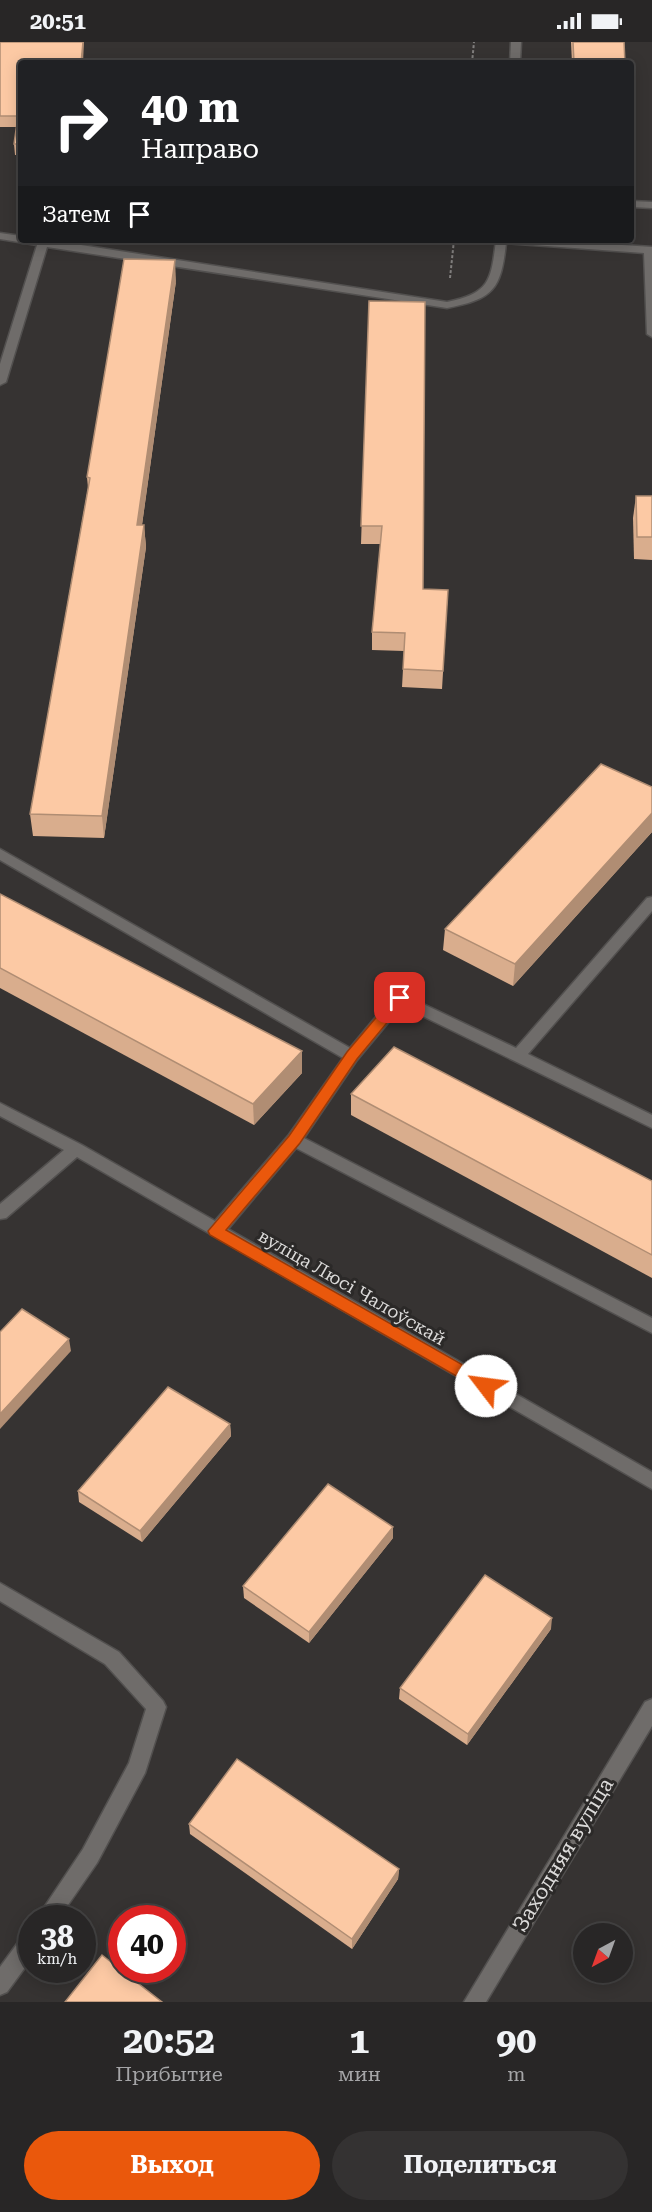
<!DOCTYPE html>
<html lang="ru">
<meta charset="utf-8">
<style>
:root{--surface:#282626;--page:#343232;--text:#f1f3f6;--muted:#a5a5a7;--line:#444343;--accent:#ea580c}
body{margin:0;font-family:"Roboto Serif",serif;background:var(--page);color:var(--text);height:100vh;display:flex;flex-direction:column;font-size:22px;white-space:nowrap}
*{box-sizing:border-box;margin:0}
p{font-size:20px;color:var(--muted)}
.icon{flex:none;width:33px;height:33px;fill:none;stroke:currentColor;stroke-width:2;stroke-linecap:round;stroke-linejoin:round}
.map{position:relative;height:1960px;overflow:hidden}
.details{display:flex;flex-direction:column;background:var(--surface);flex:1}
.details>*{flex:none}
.hud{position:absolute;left:18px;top:18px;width:616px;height:183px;border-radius:6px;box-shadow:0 3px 15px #0003,0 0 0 2px var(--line);background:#202124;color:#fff;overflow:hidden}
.needle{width:39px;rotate:221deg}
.tools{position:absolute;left:573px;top:1881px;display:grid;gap:12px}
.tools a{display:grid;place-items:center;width:60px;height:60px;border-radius:50%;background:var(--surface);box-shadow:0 3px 15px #0003,0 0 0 2px var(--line);font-size:30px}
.speed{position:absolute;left:18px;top:1863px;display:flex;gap:12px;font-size:30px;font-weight:700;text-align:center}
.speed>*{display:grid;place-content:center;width:78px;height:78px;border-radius:50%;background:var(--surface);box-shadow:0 3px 15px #0003,0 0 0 2px var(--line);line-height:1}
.speed small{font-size:15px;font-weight:400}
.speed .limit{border:9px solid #d22;background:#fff;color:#111}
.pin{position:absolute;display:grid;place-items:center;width:51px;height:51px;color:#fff;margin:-26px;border-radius:12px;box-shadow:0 3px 9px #0006}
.me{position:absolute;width:66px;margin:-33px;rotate:300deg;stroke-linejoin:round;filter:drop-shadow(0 0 4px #0008)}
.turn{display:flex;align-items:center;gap:21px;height:126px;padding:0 24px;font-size:27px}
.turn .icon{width:78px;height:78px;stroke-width:2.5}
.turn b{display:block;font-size:42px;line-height:51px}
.then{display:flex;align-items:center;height:57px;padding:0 24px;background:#0003;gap:12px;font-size:22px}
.eta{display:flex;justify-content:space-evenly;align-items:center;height:102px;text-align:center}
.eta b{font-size:36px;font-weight:700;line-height:42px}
.button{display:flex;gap:12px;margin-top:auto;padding:12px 24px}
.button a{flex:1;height:69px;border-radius:36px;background:var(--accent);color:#fff;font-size:24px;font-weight:700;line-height:69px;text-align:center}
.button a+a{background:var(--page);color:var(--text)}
.status{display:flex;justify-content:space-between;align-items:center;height:42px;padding:0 30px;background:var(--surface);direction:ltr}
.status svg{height:16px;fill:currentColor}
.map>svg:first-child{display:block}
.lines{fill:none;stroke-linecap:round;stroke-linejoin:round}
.minor-casing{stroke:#52504f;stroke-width:3}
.path{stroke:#807e7d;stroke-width:2;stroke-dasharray:3 2;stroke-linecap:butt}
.minor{fill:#6f6c6a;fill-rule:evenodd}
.wall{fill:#d9ad8d}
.shaded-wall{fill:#b08d73}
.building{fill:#fcc9a4;stroke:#b08d73;stroke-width:1.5}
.route{fill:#ea580c;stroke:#983908;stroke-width:1.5}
.labels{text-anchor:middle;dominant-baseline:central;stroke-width:6;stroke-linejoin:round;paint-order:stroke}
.street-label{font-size:18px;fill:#dbdad9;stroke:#2b2928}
.near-street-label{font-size:21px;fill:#dbdad9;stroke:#2b2928}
</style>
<div class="status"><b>20:51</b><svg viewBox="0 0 49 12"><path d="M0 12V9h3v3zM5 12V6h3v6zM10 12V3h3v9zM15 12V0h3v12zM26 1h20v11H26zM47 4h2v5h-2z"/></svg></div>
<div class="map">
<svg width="652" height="1960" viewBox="0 0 652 1960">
<rect width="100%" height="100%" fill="#363332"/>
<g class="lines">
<defs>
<g id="minor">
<path d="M511 0H521L520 21H510Z"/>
<path d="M632 159 652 160V166L632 165Z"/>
<path d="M0 191 21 194V198H49L447 260C490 251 491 239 496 198H548L652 205V295L647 292 644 211 506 201C501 248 493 257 447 266L47 205 6 340 0 343V322L37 203 0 197Z"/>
<path d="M0 807 350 1006 395 952 400 951 516 1006 647 856 652 855V869L528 1012 652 1073V1086L402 964 357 1018 304 1096 652 1276V1291L296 1106 228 1187 652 1430V1447L77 1115 6 1176 0 1177V1162L64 1108 0 1074V1061L82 1103 215 1179 288 1094 343 1016 0 818Z"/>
<path d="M0 1541 119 1610 163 1659 166 1665 145 1731 97 1821 59 1876H37L83 1807 129 1721 146 1667 105 1622 0 1559Z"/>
<path d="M652 1657V1684L486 1960H464L645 1660Z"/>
<path d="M32 1888V1916L7 1950 0 1953V1925L25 1891Z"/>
</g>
</defs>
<use href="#minor" class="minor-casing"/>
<g class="path">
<path d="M472 21 474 0"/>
<path d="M450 236 454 198"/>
</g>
<use href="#minor" class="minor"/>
</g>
<g class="wall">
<path d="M0 0 21 21V127H20L19 113H15L14 102 17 85H0Z"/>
<path d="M571 0H624L625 21H572Z"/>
<path d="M176 239 142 483H144L146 505 104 796 33 794 30 772 88 446 87 435Z"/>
<path d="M369 259 423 547 448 548 442 647 402 645 404 609 372 608V590L381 502H361Z"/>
<path d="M636 454H652V518L634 517 633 476Z"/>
<path d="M652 745V790L513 944 443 908 445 887Z"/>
<path d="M0 852 302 1031 254 1083 0 946Z"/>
<path d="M351 1052 652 1139V1236L351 1073Z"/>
<path d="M230 1382 231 1394 142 1500 79 1460 78 1449Z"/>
<path d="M393 1496 309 1601 244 1556 243 1544Z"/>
<path d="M551 1587 467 1703 399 1657 400 1646Z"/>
<path d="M189 1782 399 1827 398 1837 352 1907 190 1792Z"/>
</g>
<g class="shaded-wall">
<path d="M83 0H84L83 21H81Z"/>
<path d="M175 218 176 239 139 504 137 483Z"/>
<path d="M144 483 146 505 104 796 102 774Z"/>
<path d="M652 771V790L513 944 515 922Z"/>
<path d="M302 1009V1031L254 1083 253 1062Z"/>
<path d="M69 1297 71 1309 0 1387V1372Z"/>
<path d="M230 1382 231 1394 142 1500 140 1489Z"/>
<path d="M393 1485V1496L309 1601V1590Z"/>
<path d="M552 1576 551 1587 467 1703 468 1692Z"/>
<path d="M399 1827 398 1837 352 1907V1897Z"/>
</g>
<g class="building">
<path d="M0 0H83L81 21H21V102H14L18 74H0Z"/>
<path d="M573 0H624L625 21H574Z"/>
<path d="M21 102V116H19Z"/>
<path d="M124 217 175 218 137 483H144L102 774 30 772 90 436 87 435Z"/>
<path d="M369 259 425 260 423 547 448 548 443 629 403 627 405 591 372 590 382 484H361Z"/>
<path d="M636 454H652V495H637Z"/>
<path d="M601 722 652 745V771L515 922 445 887Z"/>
<path d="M0 852 302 1009 253 1062 0 926Z"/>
<path d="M394 1005 652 1139V1213L351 1052Z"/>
<path d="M22 1267 69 1297 0 1372V1290Z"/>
<path d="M168 1345 230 1382 140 1489 78 1449Z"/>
<path d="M328 1442 393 1485 309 1590 243 1544Z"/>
<path d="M485 1533 552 1576 468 1692 400 1646Z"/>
<path d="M237 1717 399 1827 352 1897 189 1782Z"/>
<path d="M102 1913 162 1960H65Z"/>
</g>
<path class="route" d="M400 951 407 956 405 959 357 1017 300 1101 226 1188 491 1339 494 1344 486 1351 210 1193 208 1189 289 1094 347 1010 396 952Z"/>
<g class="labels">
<g class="street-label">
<text transform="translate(352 1245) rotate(30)">вуліца Люсі Чалоўскай</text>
</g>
<g class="near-street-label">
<text transform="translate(563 1813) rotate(-59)">Заходняя вуліца</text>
</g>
</g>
</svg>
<div class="tools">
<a><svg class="needle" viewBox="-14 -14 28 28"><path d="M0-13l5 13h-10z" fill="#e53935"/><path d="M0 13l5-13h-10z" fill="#a5a5a7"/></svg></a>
</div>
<div class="speed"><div>38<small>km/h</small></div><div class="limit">40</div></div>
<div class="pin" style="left:400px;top:956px;background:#d93025"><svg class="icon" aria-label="arrive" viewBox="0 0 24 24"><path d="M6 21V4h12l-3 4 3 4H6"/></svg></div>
<svg class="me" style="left:486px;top:1344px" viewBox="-20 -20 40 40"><circle r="19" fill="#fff"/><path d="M0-13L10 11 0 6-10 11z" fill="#ea580c"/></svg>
<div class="hud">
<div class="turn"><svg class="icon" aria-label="right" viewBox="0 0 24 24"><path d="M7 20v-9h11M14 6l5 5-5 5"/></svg><div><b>40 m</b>Направо</div></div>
<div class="then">Затем<svg class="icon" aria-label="arrive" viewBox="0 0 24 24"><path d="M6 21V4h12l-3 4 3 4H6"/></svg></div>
</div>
</div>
<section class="details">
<div class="eta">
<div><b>20:52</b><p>Прибытие</p></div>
<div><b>1</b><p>мин</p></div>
<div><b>90</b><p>m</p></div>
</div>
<div class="button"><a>Выход</a><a>Поделиться</a></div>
</section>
